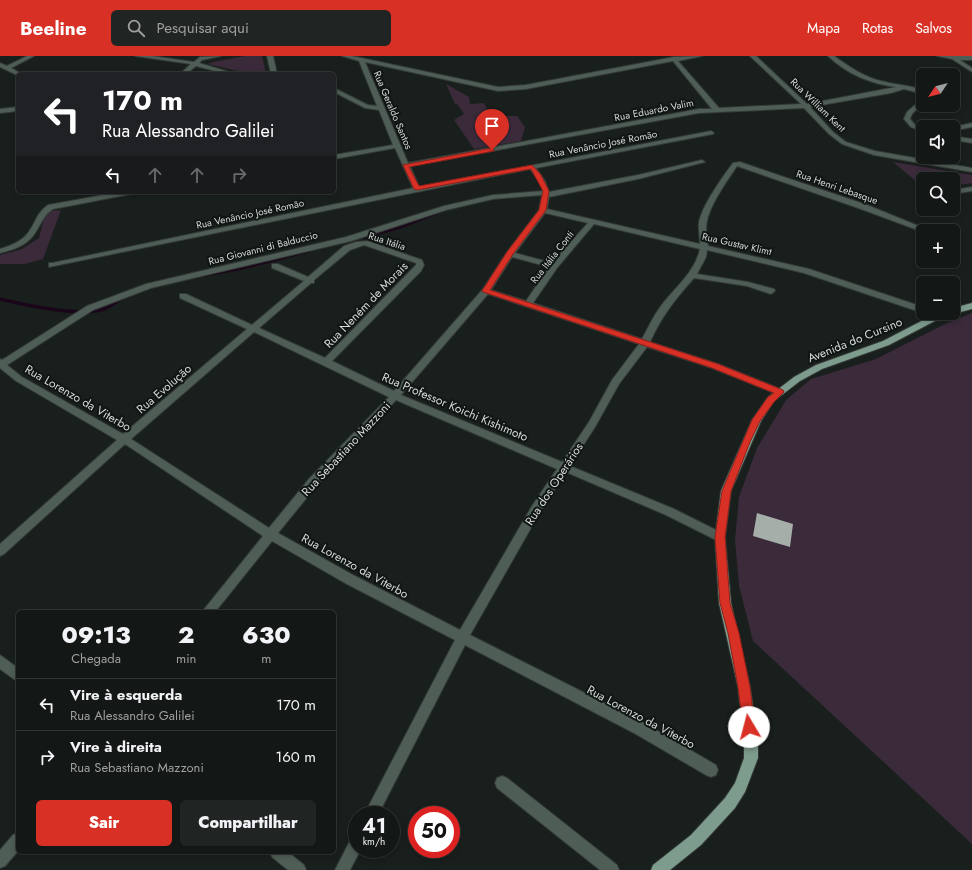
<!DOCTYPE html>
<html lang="pt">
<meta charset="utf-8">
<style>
:root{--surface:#131715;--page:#202422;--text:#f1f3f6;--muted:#9d9fa0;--line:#323634;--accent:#d93025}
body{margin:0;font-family:Jost,sans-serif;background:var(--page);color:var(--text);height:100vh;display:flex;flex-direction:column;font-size:15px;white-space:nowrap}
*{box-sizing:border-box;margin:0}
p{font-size:13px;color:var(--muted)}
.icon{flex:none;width:22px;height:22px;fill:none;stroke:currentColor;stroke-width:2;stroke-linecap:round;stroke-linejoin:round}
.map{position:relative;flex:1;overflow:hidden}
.sheet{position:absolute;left:16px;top:554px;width:320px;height:244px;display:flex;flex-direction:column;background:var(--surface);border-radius:6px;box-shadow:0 2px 6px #0003,0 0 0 1px var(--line)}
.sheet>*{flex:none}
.hud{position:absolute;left:16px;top:16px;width:320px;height:122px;border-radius:6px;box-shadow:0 2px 6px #0003,0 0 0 1px var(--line);background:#202124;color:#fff;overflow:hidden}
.needle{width:26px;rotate:235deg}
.controls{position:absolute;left:916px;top:12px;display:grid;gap:8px}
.controls a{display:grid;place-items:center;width:44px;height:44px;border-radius:6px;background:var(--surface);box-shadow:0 2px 6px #0003,0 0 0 1px var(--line);font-size:20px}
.speed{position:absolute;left:348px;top:750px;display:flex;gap:8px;font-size:20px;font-weight:700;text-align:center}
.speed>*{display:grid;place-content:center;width:52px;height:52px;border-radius:50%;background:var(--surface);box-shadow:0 2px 6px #0003,0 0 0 1px var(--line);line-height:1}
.speed small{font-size:10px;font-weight:400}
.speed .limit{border:6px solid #d22;background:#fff;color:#111}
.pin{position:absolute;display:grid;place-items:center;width:34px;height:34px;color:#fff;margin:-41px -17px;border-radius:50% 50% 50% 0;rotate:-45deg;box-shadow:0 0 4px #0007}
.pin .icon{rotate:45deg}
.me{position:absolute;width:44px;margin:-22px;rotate:352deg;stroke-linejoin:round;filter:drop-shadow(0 0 3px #0008)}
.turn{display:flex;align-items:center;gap:14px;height:84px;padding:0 20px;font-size:18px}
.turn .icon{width:52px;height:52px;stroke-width:2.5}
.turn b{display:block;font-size:28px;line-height:34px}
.lanes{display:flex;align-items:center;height:38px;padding:0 20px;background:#0003;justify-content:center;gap:20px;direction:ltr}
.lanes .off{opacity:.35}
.eta{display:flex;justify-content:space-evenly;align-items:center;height:68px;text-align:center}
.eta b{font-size:24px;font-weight:800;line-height:28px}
.cta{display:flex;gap:8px;margin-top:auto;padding:8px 20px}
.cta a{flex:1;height:46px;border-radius:6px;background:var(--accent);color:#fff;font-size:16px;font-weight:800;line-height:46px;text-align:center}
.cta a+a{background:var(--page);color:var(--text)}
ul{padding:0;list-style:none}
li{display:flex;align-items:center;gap:12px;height:52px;padding:0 20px;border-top:1px solid var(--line)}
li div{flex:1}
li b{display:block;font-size:15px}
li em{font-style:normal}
header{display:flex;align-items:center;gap:24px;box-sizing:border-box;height:56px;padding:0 20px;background:var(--accent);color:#fff}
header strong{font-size:19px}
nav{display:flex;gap:22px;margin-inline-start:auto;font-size:14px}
.search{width:280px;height:36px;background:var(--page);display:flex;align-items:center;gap:10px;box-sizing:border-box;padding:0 14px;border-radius:6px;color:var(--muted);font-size:15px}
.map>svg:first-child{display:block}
.green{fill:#3a2a3a}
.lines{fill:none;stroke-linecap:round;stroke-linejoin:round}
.stream{stroke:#1a061a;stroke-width:3.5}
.building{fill:#a6aeaa}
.minor-casing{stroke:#333936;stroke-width:2}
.major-casing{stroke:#333936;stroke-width:2}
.minor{fill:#4e5d55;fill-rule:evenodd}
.major{fill:#7d9c8d;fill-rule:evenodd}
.route{fill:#d93025;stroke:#8d1f18}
.labels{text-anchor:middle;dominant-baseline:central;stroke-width:4;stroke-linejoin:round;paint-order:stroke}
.far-street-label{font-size:10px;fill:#d6dad8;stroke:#101613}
.street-label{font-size:12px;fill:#d6dad8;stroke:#101613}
</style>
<header>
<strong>Beeline</strong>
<div class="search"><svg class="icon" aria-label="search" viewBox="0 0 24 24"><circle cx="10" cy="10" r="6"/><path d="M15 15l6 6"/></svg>Pesquisar aqui</div>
<nav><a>Mapa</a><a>Rotas</a><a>Salvos</a></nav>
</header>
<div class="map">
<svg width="972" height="814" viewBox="0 0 972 814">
<rect width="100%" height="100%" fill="#191f1c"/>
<g class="green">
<path d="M245 0H262L266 17 250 18 208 8 213 6Z"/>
<path d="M446 28 469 41 470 48 484 47 491 60H517L525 71 521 85 474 93 454 64 464 58 457 48H455Z"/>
<path d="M893 106 972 119V127L953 130V123H923V131Z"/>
<path d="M61 154 43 203 25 208H0V199L22 193 39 182 46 155Z"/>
<path d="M972 257V788L753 585 739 530 735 484 739 441 757 392 786 344 811 323 876 303 945 268Z"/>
</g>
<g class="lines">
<g class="stream">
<path d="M364 181 400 171 438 156"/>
<path d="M194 221 242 212 308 195"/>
<path d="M0 243C25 249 80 261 104 253 110 251 116 246 122 242"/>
</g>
</g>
<path class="building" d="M757 457 793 468 790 491 753 480Z"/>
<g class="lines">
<defs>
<g id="minor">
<path d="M27 0H34L11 12 22 18 17 19 0 11V7L7 10Z"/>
<path d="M135 0H152L194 6 200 1 221 0 202 4 199 7 236 18H227L196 10 186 18H180L191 8Z"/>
<path d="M267 0H273L277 18H271Z"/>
<path d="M342 0H352L498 31 526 29 674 1 702 0 678 5 719 52 801 48 750 0H756L807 48 896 31C871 28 847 18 828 0H834C848 10 864 21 881 25 896 29 909 29 923 34V38L904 33 891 37 810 51 833 76 846 86 875 95 972 112V116L874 99 842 88 829 78 804 52 699 57 410 110 419 131 711 75 714 77 713 78 536 112 545 125 549 136 638 119 702 104 705 106 638 123 549 141 547 153 700 188C700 181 698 173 699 166 702 150 723 120 733 107L740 106 867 149 931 175 923 176 861 153 737 110C727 125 711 147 707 165 705 172 707 182 708 190L809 213 923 251V257L804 217 707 194 706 201 697 218 748 226 774 233 775 235 771 238 747 230 694 222C676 242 661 261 650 286L718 308 783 334 785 336 783 338H777L712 312 647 291 619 328 595 371 570 410 674 453 724 478 725 481 724 484 720 486 666 459 566 416 540 456 470 579 644 667 716 709 718 714 716 719 711 721 706 719 634 677 465 589 378 759H364L455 584 345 527 272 485 215 556H202L263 480 125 388 4 498 0 500V488L117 384 16 325 0 312V303L2 304 87 250 146 228 346 181 444 150 493 139 543 135 539 125 530 113 49 211V207H52L413 132 395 92 334 103V99L393 89 379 54 365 52 334 36V32L368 49 377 50 359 5ZM673 5 712 53H699L408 107 365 6 498 35 526 33ZM542 139 539 154 507 196 483 233 394 335 332 305 421 215 424 209 422 204 368 185 356 186 344 190 308 221 278 208H272V212L304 225 252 269 186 238H180V242L247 273 123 378 22 321 7 309 93 254 151 232 351 185 446 154 493 143ZM545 157 588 167 552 207 515 197ZM594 168 700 193C695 215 678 229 664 246 655 257 649 270 642 283L533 247 557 212ZM364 189 416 207V209L325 302 259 272 311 227H314V224L350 194ZM512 201 549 211 526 245 491 234ZM488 238 639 288 612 324 589 366 562 406 401 339ZM254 276 389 341 309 423 269 472 131 383ZM396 344 557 413 532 450 460 574 353 519 278 477 317 429Z"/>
<path d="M937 0H972V4H960L972 12V16L952 3Z"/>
<path d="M923 42V47L912 58 910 63 915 69 923 72V76L911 71 904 63 907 56Z"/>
<path d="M18 51V55L0 57V53Z"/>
<path d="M972 67V71L953 75V71Z"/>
<path d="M953 80 972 83V87L953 84Z"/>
<path d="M972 131V135L953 138V134Z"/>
<path d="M120 136H134L131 138 53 153C44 159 44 163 38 172 30 188 17 193 0 197V193C10 190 21 186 28 177 37 165 35 159 48 149Z"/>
<path d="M926 257H937L941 260 937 263Z"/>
<path d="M0 599 18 612V626L0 613Z"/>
<path d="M502 720 507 722 617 809 619 814H600L497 732 495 727 497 722Z"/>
<path d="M18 777V795L5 810 0 812V794L13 779Z"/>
<path d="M357 779V793H361L350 814H335L352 781Z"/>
<path d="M270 796H288L304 809 306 814H288L272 801Z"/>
</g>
<g id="major">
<path d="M972 247V253L953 258 951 257H953V252Z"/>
<path d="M937 257H950L889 289 822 313 800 325 774 345 761 365 731 435 725 481 731 547 750 631 758 684V702L745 736 735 752 701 789 670 814H651L653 809 691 779 725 742 735 727 744 702V684L738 631 719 547 715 481 721 435 752 364 768 341 794 321 816 309 883 285Z"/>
</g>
</defs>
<use href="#minor" class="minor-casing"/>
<use href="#major" class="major-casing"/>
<use href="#minor" class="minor"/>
<use href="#major" class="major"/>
</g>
<path class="route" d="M492 92 494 94V95L409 111 419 130 532 109 541 119 549 135 546 154 513 198 490 234 718 308 783 334 784 336 774 346 760 365 750 386 731 435 725 481 730 547 739 577 750 631 755 671 754 675 749 677 745 675 743 671 738 631 728 577 720 547 715 481 722 435 752 364 768 341 774 337 712 312 483 236 482 235 507 196 539 154 543 135 531 113 417 134 414 133 403 109Z"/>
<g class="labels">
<g class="far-street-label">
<text transform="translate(818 49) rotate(44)">Rua William Kent</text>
<text transform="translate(393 54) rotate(67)">Rua Geraldo Santos</text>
<text transform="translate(654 54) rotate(-11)">Rua Eduardo Valim</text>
<text transform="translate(603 88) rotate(-11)">Rua Venâncio José Romão</text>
<text transform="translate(837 131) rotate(19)">Rua Henri Lebasque</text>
<text transform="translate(250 158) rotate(-12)">Rua Venâncio José Romão</text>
<text transform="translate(387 185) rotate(18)">Rua Itália</text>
<text transform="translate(737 188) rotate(13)">Rua Gustav Klimt</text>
<text transform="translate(263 192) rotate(-14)">Rua Giovanni di Balduccio</text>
<text transform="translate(552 201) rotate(-52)">Rua Itália Conti</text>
</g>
<g class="street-label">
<text transform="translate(366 249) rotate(-46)">Rua Neném de Morais</text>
<text transform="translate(855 284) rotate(-22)">Avenida do Cursino</text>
<text transform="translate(164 333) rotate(-41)">Rua Evolução</text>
<text transform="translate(78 342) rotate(30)">Rua Lorenzo da Viterbo</text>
<text transform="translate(455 351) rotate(23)">Rua Professor Koichi Kishimoto</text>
<text transform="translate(346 393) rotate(-47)">Rua Sebastiano Mazzoni</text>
<text transform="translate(554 428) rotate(-57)">Rua dos Operários</text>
<text transform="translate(355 510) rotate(29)">Rua Lorenzo da Viterbo</text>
<text transform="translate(641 661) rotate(28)">Rua Lorenzo da Viterbo</text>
</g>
</g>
</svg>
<div class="controls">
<a><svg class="needle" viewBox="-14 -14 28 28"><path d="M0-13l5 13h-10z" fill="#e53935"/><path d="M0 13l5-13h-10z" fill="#9d9fa0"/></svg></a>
<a><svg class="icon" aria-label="sound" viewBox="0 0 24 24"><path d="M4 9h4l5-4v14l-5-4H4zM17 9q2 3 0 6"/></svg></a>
<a><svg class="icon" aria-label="search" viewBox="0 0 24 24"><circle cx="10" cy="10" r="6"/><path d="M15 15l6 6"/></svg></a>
<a>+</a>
<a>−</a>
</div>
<div class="speed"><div>41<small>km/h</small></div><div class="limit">50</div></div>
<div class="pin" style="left:492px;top:94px;background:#d93025"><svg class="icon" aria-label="arrive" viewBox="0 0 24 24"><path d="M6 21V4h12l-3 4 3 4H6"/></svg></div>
<svg class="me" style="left:749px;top:671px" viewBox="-20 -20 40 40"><circle r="19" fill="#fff"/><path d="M0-13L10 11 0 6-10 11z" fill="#d93025"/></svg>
<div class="hud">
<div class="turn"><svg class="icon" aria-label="left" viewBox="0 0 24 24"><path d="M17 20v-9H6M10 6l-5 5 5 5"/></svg><div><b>170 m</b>Rua Alessandro Galilei</div></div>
<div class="lanes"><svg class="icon" aria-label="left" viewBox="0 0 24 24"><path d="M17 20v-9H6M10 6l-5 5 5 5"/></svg><svg class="icon off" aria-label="ahead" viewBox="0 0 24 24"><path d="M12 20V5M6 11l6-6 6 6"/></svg><svg class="icon off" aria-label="ahead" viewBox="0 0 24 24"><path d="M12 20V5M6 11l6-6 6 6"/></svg><svg class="icon off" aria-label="right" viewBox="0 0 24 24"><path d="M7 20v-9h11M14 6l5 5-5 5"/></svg></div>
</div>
<section class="sheet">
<div class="eta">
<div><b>09:13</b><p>Chegada</p></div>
<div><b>2</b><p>min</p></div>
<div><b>630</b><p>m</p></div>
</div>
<ul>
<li><svg class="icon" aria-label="left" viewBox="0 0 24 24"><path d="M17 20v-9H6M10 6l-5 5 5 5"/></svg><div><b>Vire à esquerda</b><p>Rua Alessandro Galilei</p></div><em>170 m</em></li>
<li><svg class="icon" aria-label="right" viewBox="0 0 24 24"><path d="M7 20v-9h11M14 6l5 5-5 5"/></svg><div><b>Vire à direita</b><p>Rua Sebastiano Mazzoni</p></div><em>160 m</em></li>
</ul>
<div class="cta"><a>Sair</a><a>Compartilhar</a></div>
</section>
</div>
